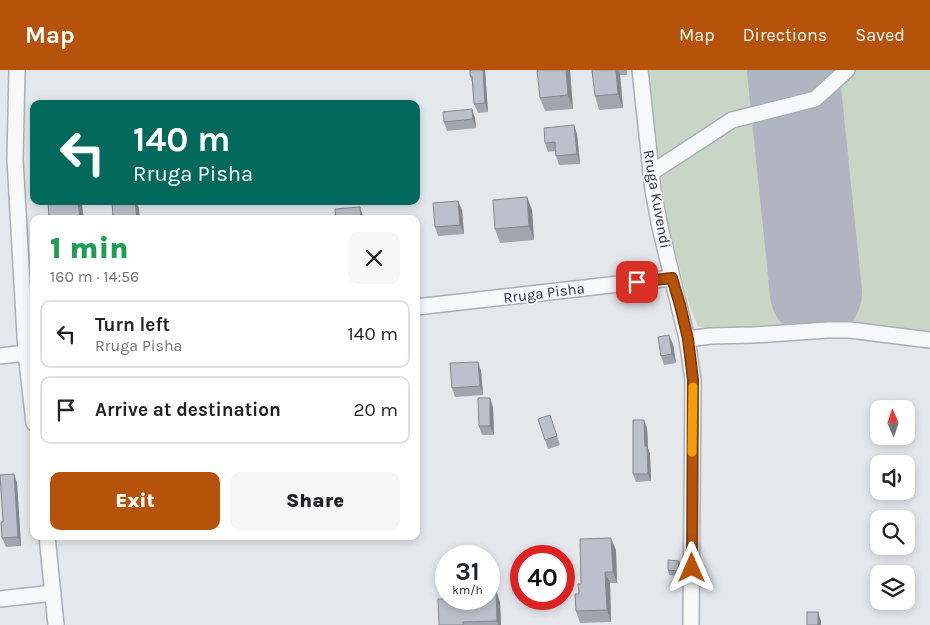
<!DOCTYPE html>
<meta charset="utf-8">
<style>
:root{--surface:#fff;--page:#f6f6f6;--text:#202124;--muted:#757577;--line:#e0e0e0;--accent:#b45309}
body{margin:0;font-family:Karla,sans-serif;background:var(--page);color:var(--text);height:100vh;display:flex;flex-direction:column;font-size:19px;white-space:nowrap}
*{box-sizing:border-box;margin:0}
p{font-size:16px;color:var(--muted)}
.icon{flex:none;width:28px;height:28px;fill:none;stroke:currentColor;stroke-width:2;stroke-linecap:round;stroke-linejoin:round}
.map{position:relative;flex:1;overflow:hidden}
.side{position:absolute;left:30px;top:145px;width:390px;height:325px;display:flex;flex-direction:column;background:var(--surface);border-radius:10px;box-shadow:0 2px 8px #0003}
.side>*{flex:none}
.guide{position:absolute;left:30px;top:30px;width:390px;height:105px;border-radius:10px;box-shadow:0 2px 8px #0003;background:#00695c;color:#fff;overflow:hidden}
.needle{width:32px;rotate:357deg}
.fabs{position:absolute;left:870px;top:330px;display:grid;gap:10px}
.fabs a{display:grid;place-items:center;width:45px;height:45px;border-radius:10px;background:var(--surface);box-shadow:0 2px 8px #0003;font-size:25px}
.speed{position:absolute;left:435px;top:475px;display:flex;gap:10px;font-size:25px;font-weight:700;text-align:center}
.speed>*{display:grid;place-content:center;width:65px;height:65px;border-radius:50%;background:var(--surface);box-shadow:0 2px 8px #0003;line-height:1}
.speed small{font-size:12px;font-weight:400}
.speed .limit{border:8px solid #d22;background:#fff;color:#111}
.pin{position:absolute;display:grid;place-items:center;width:42px;height:42px;color:#fff;margin:-21px;border-radius:10px;box-shadow:0 2px 8px #0006}
.me{position:absolute;width:55px;margin:-28px;rotate:0deg;stroke-linejoin:round;filter:drop-shadow(0 0 4px #0008)}
.turn{display:flex;align-items:center;gap:18px;height:105px;padding:0 20px;font-size:22px}
.turn .icon{width:65px;height:65px;stroke-width:2.5}
.turn b{display:block;font-size:35px;line-height:42px}
.round{display:grid;place-items:center;flex:none;width:52px;height:52px;border-radius:10px;background:var(--page)}
.head{display:flex;align-items:center;justify-content:space-between;height:85px;padding:0 20px}
h1{font-size:30px;font-weight:800;line-height:38px;color:#1e9e55}
.button{display:flex;gap:10px;margin-top:auto;padding:10px 20px}
.button a{flex:1;height:58px;border-radius:10px;background:var(--accent);color:#fff;font-size:20px;font-weight:800;line-height:58px;text-align:center}
.button a+a{background:var(--page);color:var(--text)}
ul{padding:0;list-style:none}
li{display:flex;align-items:center;gap:15px;height:68px;margin:0 10px 8px;padding:0 10px;border:2px solid var(--line);border-radius:10px}
li div{flex:1}
li b{display:block;font-size:19px}
li em{font-style:normal}
header{display:flex;align-items:center;gap:30px;box-sizing:border-box;height:70px;padding:0 25px;background:var(--accent);color:#fff}
header strong{font-size:24px}
nav{display:flex;gap:28px;margin-inline-start:auto;font-size:18px}
.map>svg:first-child{display:block}
.green{fill:#c9d6c5}
.lines{fill:none;stroke-linecap:round;stroke-linejoin:round}
.runway{stroke:#b0b6c1;stroke-width:92}
.minor-casing{stroke:#a9aeb7;stroke-width:18}
.minor{stroke:#f7f8fa;stroke-width:15}
.wall{fill:#a1a5ae}
.shaded-wall{fill:#83868d}
.building{fill:#bbc0ca;stroke:#83868d}
.route-casing{stroke:#753606;stroke-width:12}
.route{stroke:#b45309;stroke-width:9}
.slow{stroke:#f59e0b;stroke-width:9}
.labels{text-anchor:middle;dominant-baseline:central;stroke-width:4;stroke-linejoin:round;paint-order:stroke}
.street-label{font-size:15px;fill:#2b3445;stroke:#f4f6f9}
</style>
<header>
<strong>Map</strong>
<nav><a>Map</a><a>Directions</a><a>Saved</a></nav>
</header>
<div class="map">
<svg width="930" height="555" viewBox="0 0 930 555">
<rect width="100%" height="100%" fill="#e4e7ec"/>
<path class="green" d="M645 0H930V265L711 261 698 256 689 234 667 151Z"/>
<g class="lines">
<path class="runway" d="M793 0 816 223"/>
<defs>
<g id="minor">
<path d="M17 0 15 89 26 283 34 353"/>
<path d="M640 0 653 120 660 157 687 269 693 310 691 555"/>
<path d="M651 103 732 50 815 29 847 0"/>
<path d="M416 237 672 208"/>
<path d="M687 269 711 266 753 265 828 260H850L930 270"/>
<path d="M0 286 34 282"/>
<path d="M47 466 56 555"/>
<path d="M0 529 53 523"/>
</g>
</defs>
<use href="#minor" class="minor-casing"/>
<use href="#minor" class="minor"/>
</g>
<g class="wall">
<path d="M470 0H485L488 42 478 43 474 34 472 12 470 6Z"/>
<path d="M570 0 573 39 545 41 540 28Z"/>
<path d="M592 0H627V5H620L623 38 599 40 595 26Z"/>
<path d="M472 39 475 48 476 58 447 61 444 52Z"/>
<path d="M577 64 580 94 559 95 556 86 555 81 548 82 545 73Z"/>
<path d="M527 127 532 140 534 170 500 173 495 159Z"/>
<path d="M458 131 462 140 464 164 438 166 435 157Z"/>
<path d="M673 274 676 293 664 295 661 286Z"/>
<path d="M478 292 481 301 483 325 455 327 452 318Z"/>
<path d="M493 337 494 365H482L479 356Z"/>
<path d="M550 345 560 375 548 379 545 370Z"/>
<path d="M647 358 648 378 650 384 651 411 636 412 633 404Z"/>
<path d="M14 404 17 413 21 476 6 477 2 468Z"/>
<path d="M616 480 617 513H610L611 552 580 553 576 541 581 514Z"/>
<path d="M681 495 680 506 669 505 668 500Z"/>
<path d="M496 521 500 532 501 555H439L489 529Z"/>
</g>
<g class="shaded-wall">
<path d="M483 0H485V1L488 42 485 33Z"/>
<path d="M566 0H570L573 39 568 25Z"/>
<path d="M616 0H618L620 5 623 38 618 24Z"/>
<path d="M472 39 475 48 476 58 473 49Z"/>
<path d="M574 55 577 64 580 94 577 84Z"/>
<path d="M527 127 532 140 534 170 529 156Z"/>
<path d="M78 131H81L82 135 84 149H80Z"/>
<path d="M135 131 139 138 140 149H137Z"/>
<path d="M458 131 462 140 464 164 460 155Z"/>
<path d="M360 137 363 146V149H361Z"/>
<path d="M669 265 673 274 676 293 672 284Z"/>
<path d="M478 292 481 301 483 325 480 316Z"/>
<path d="M490 328 493 337 494 365 490 356Z"/>
<path d="M644 350 647 358 648 378 650 384 651 411 648 404 645 376Z"/>
<path d="M14 404 17 413 21 476 18 467Z"/>
<path d="M611 468 616 480 617 513 613 502Z"/>
<path d="M679 491 681 495 680 506 678 501Z"/>
<path d="M605 502 610 513 611 552 607 540Z"/>
<path d="M496 521 500 532 501 555H498L497 551Z"/>
<path d="M818 542 821 551V555H818Z"/>
</g>
<g class="building">
<path d="M470 0H483L485 33 474 34 472 6H470Z"/>
<path d="M537 0H566L568 25 540 28Z"/>
<path d="M592 0H616L618 24 595 26Z"/>
<path d="M472 39 473 49 444 52 443 42Z"/>
<path d="M574 55 577 84 556 86 555 72 545 73 544 58Z"/>
<path d="M527 127 529 156 495 159 493 130Z"/>
<path d="M48 131H78L80 149H49Z"/>
<path d="M112 131H135L137 149H113Z"/>
<path d="M458 131 460 155 435 157 433 133Z"/>
<path d="M360 137 361 149H336L335 139Z"/>
<path d="M669 265 672 284 661 286 658 267Z"/>
<path d="M478 292 480 316 452 318 450 293Z"/>
<path d="M478 328H490V356H479Z"/>
<path d="M550 345 557 366 545 370 538 349Z"/>
<path d="M633 350H644L645 376H647L648 404H633Z"/>
<path d="M14 404 18 467 2 468 1 452H3L0 405Z"/>
<path d="M611 468 613 502H605L607 540 576 541 575 524H579L578 514H581L580 469Z"/>
<path d="M668 490 679 491 678 501 668 500Z"/>
<path d="M489 521H496L497 551 463 552V555H439L438 529H489Z"/>
<rect x="807" y="542" width="11" height="13"/>
</g>
<g class="lines">
<defs>
<path id="route" d="M637 212 672 208 680 235 688 269 693 310 692 498"/>
</defs>
<use href="#route" class="route-casing"/>
<use href="#route" class="route"/>
<path class="slow" d="M692 382 693 317"/>
</g>
<g class="labels">
<g class="street-label">
<text transform="translate(657 129) rotate(80)">Rruga Kuvendi</text>
<text transform="translate(544 223) rotate(-7)">Rruga Pisha</text>
</g>
</g>
</svg>
<div class="fabs">
<a><svg class="needle" viewBox="-14 -14 28 28"><path d="M0-13l5 13h-10z" fill="#e53935"/><path d="M0 13l5-13h-10z" fill="#757577"/></svg></a>
<a><svg class="icon" aria-label="sound" viewBox="0 0 24 24"><path d="M4 9h4l5-4v14l-5-4H4zM17 9q2 3 0 6"/></svg></a>
<a><svg class="icon" aria-label="search" viewBox="0 0 24 24"><circle cx="10" cy="10" r="6"/><path d="M15 15l6 6"/></svg></a>
<a><svg class="icon" aria-label="layers" viewBox="0 0 24 24"><path d="M12 4l9 5-9 5-9-5zM3 14l9 5 9-5"/></svg></a>
</div>
<div class="speed"><div>31<small>km/h</small></div><div class="limit">40</div></div>
<div class="pin" style="left:637px;top:212px;background:#d93025"><svg class="icon" aria-label="arrive" viewBox="0 0 24 24"><path d="M6 21V4h12l-3 4 3 4H6"/></svg></div>
<svg class="me" style="left:692px;top:498px" viewBox="-20 -20 40 40"><path d="M0-17L14 15 0 8-14 15z" fill="#b45309" stroke="#fff" stroke-width="4"/></svg>
<div class="guide">
<div class="turn"><svg class="icon" aria-label="left" viewBox="0 0 24 24"><path d="M17 20v-9H6M10 6l-5 5 5 5"/></svg><div><b>140 m</b>Rruga Pisha</div></div>
</div>
<section class="side">
<div class="head"><div><h1>1 min</h1><p>160 m · 14:56</p></div><a class="round"><svg class="icon" aria-label="close" viewBox="0 0 24 24"><path d="M6 6l12 12M18 6L6 18"/></svg></a></div>
<ul>
<li><svg class="icon" aria-label="left" viewBox="0 0 24 24"><path d="M17 20v-9H6M10 6l-5 5 5 5"/></svg><div><b>Turn left</b><p>Rruga Pisha</p></div><em>140 m</em></li>
<li><svg class="icon" aria-label="arrive" viewBox="0 0 24 24"><path d="M6 21V4h12l-3 4 3 4H6"/></svg><div><b>Arrive at destination</b></div><em>20 m</em></li>
</ul>
<div class="button"><a>Exit</a><a>Share</a></div>
</section>
</div>
